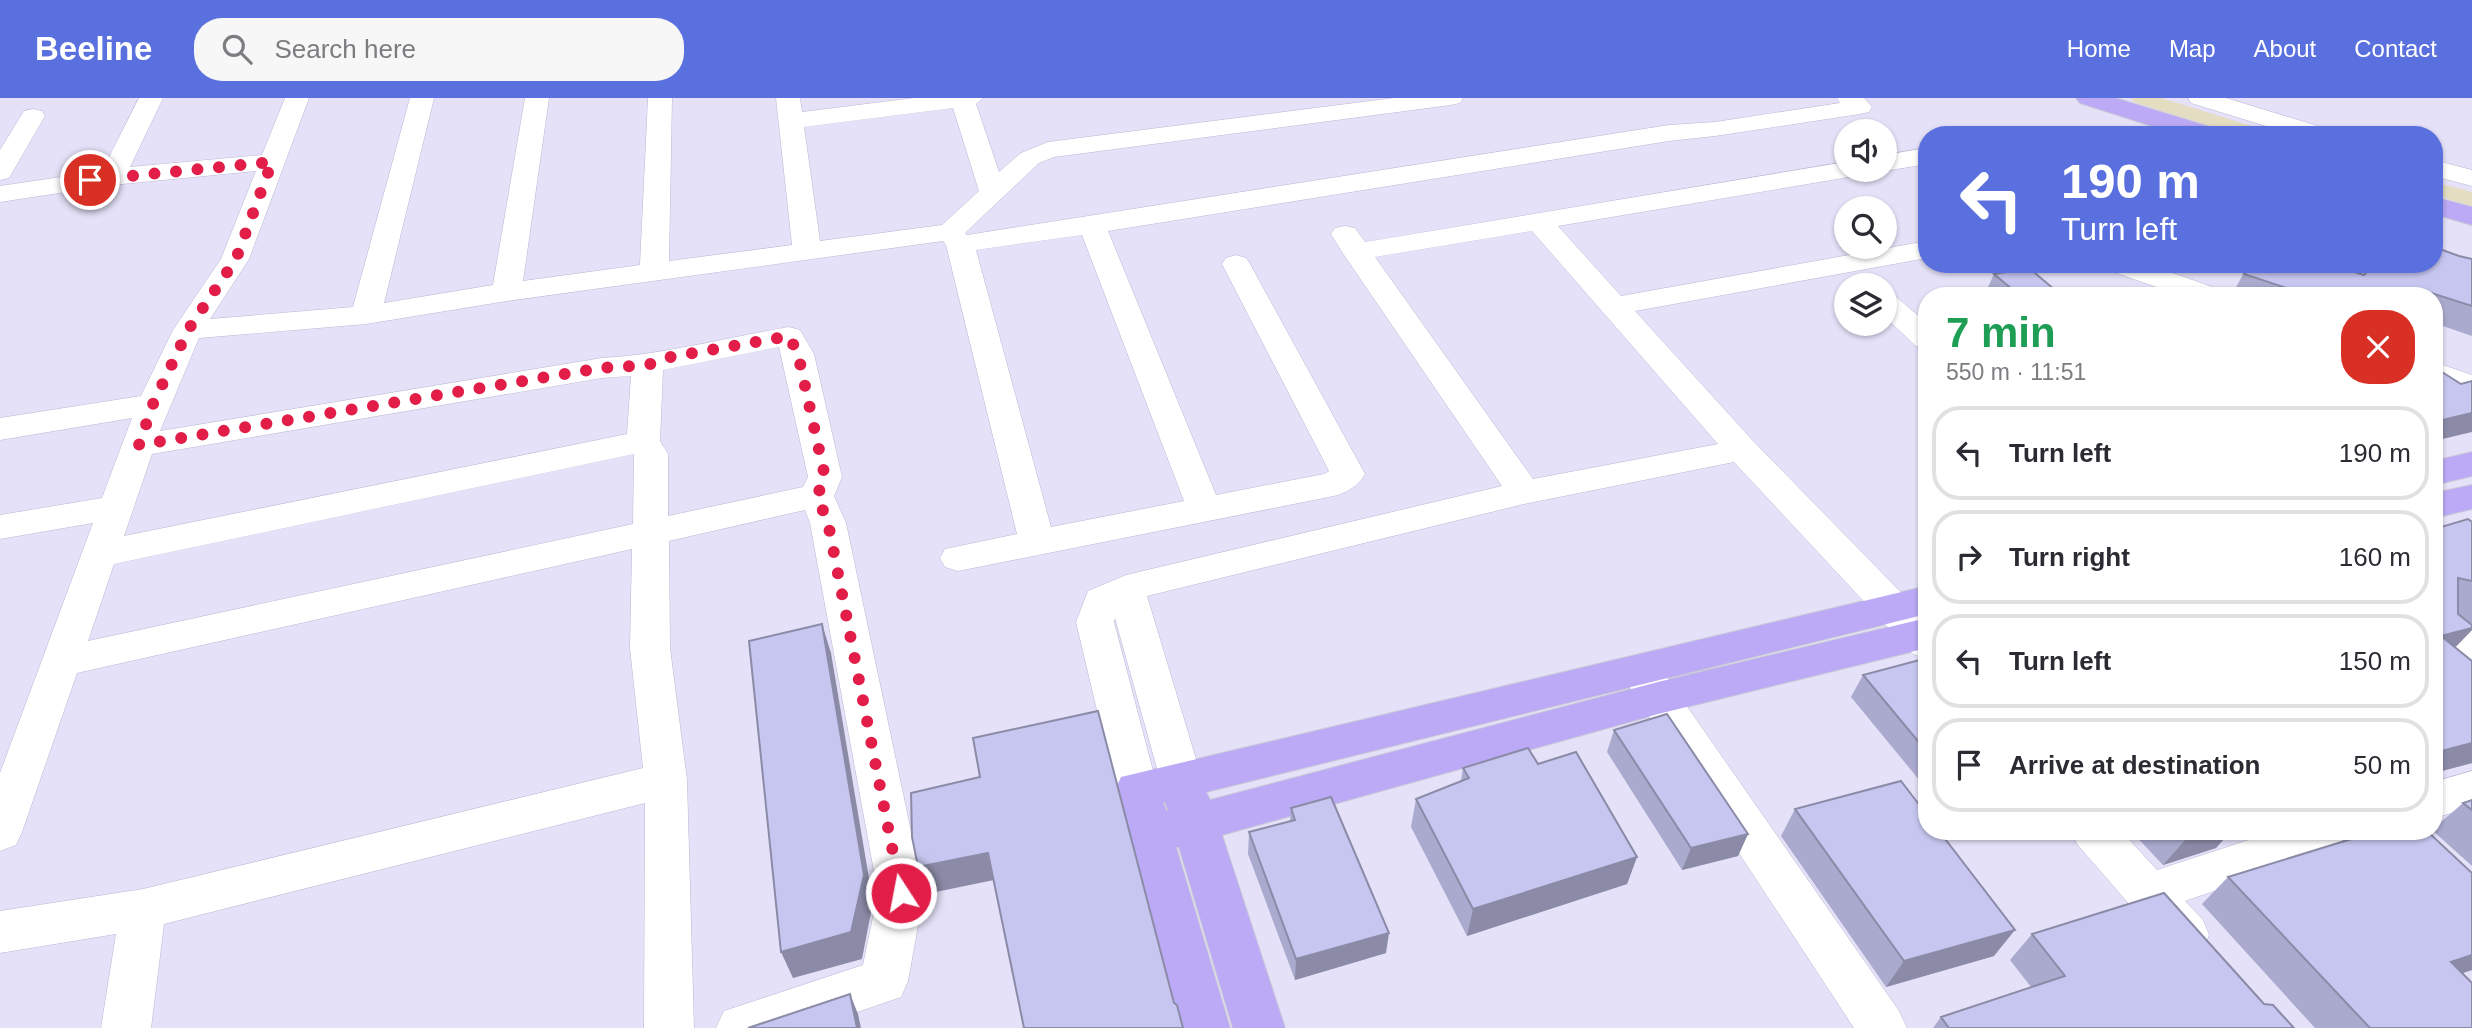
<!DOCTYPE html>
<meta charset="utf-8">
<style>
:root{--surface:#fff;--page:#f7f7f7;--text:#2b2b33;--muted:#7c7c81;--line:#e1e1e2;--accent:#5a70de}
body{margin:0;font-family:Arial,sans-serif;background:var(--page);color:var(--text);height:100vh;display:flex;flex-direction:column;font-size:26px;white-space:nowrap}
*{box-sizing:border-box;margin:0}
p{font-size:23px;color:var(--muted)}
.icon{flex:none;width:38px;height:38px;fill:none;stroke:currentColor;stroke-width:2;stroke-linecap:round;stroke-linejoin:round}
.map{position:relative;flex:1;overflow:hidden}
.sheet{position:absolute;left:1918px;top:189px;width:525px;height:553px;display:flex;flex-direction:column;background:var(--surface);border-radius:28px;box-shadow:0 2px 5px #0004}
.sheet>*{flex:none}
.hud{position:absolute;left:1918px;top:28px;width:525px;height:147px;border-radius:28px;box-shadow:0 2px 5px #0004;background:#5a70de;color:#fff;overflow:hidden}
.fabs{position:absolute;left:1834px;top:21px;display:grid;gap:14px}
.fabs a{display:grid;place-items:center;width:63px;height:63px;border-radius:50%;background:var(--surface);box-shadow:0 2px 5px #0004;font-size:35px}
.pin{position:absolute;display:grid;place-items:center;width:60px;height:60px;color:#fff;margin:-30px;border:4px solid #fff;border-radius:50%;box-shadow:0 2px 7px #0007}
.me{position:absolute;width:77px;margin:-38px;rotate:349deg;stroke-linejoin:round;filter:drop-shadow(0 0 5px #0008)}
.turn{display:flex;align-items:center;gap:24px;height:147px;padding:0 28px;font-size:32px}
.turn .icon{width:91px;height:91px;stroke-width:2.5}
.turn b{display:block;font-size:49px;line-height:60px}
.round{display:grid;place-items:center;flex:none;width:74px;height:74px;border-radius:28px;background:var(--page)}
.head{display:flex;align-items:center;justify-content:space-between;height:119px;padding:0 28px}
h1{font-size:42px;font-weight:800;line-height:52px;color:#1e9e55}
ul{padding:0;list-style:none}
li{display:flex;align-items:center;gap:21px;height:94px;margin:0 14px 10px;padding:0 14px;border:4px solid var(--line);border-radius:28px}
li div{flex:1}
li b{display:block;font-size:26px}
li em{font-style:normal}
header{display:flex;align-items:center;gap:42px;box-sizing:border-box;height:98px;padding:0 35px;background:var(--accent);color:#fff}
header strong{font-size:33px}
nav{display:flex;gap:38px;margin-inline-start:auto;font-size:24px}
.search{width:490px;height:63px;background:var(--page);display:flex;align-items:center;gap:18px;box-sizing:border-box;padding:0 24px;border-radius:28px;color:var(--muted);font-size:26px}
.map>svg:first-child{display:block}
.residential{fill:#e5e1f8;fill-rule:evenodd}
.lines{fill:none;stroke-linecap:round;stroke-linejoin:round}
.canal{fill:#e5ddc1;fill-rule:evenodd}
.minor-casing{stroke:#b9b7d3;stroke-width:1}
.major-casing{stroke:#cacbd6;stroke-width:2}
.minor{fill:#fff;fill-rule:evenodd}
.major{fill:#bcaaf6;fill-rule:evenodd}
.wall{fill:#aaaace}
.shaded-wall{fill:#8b8ba8}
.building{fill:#c6c6f0;stroke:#8b8ba8;stroke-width:2}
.route{stroke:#e11d48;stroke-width:12;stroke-dasharray:0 21.6}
</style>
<header>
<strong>Beeline</strong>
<div class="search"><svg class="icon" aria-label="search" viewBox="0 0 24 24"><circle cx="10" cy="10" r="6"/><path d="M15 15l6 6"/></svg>Search here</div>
<nav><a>Home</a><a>Map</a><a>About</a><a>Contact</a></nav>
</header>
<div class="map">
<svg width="2472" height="930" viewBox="0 0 2472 930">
<rect width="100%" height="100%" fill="#f0edfc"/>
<path class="residential" d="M0 0H2472V930H0ZM1846 33H1885V72H1846ZM1927 37H2434V166H1927ZM1846 110H1885V149H1846ZM1846 187H1885V226H1846ZM1927 198H2434V733H1927Z"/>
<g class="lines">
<g class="canal">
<path d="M2131 0H2161L2268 33 2271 37H2239L2134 4Z"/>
<path d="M2434 84 2472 94V108L2434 97Z"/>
</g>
<defs>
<g id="minor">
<path d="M139 0H163L130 69 262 57 285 0H309L249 161 210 221 353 209 410 0H434L384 205 493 187 525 0H549L523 183 640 167 648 0H672L669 163 792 147 776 0H800L802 14 914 0H983L976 6 999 74 1021 55 1048 44 1394 0H1463L1460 5 1451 7 1054 59 1039 65 965 135 967 137 1669 27 1715 24 1840 5 1837 0H1864L1872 9 1869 14 1860 16 1715 38 1669 43 1108 133 1216 397 1324 376 1329 373 1222 166 1226 160 1236 157 1246 160 1250 166 1365 376C1358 388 1348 394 1334 398L958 473 945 469 940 460 945 451 1017 436 946 147 943 143 507 203 366 226 199 240 160 333 602 260C662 257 729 239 789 229L800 232 814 256 842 379 834 398 846 425 924 795 908 883 901 899 811 930H716L724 913 863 867 878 795 810 425 805 412 669 443 670 550 687 682 694 930H644L645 705 164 826 151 930H101L116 836 0 855V813L143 791 643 670 630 550 632 451 77 575 22 734 16 747 0 753V675L93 425 0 441V417L102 400 132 320 0 342V320L141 298 173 232 221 161 256 73 112 87 0 104V88L102 73ZM953 10 979 93 942 127 820 143 804 29ZM1082 137 1184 403 1051 429 976 152ZM779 249 808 379 803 389 668 418V356L660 343 663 272ZM631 278 627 336 124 438 152 356 602 280ZM634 356 633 426 88 543 114 466Z"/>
<path d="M2188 0H2226L2331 32 2334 37H2295L2191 5Z"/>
<path d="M33 11 42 13 45 18 9 80 0 82V52L24 13Z"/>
<path d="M1927 50V66L1885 73 1881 72H1885V57Z"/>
<path d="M2434 62 2472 72V88L2434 78Z"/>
<path d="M1846 64V72H1859L1855 78 1558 128 1621 198 1927 143V160L1635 213 1754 344 1927 521V561L1913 556 1734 364 1524 406 1147 498 1202 681 1196 693 1181 698 1166 693 1160 681 1115 520 1114 524 1158 692 1152 705 1137 710 1122 705 1116 692 1076 524 1088 493 1126 477 1502 388 1342 154 1331 136 1335 130 1345 128 1355 130 1365 144ZM1532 133 1718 346 1533 381 1375 159Z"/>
<path d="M2104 166H2147L2221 192 2226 198H2182L2108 172Z"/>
<path d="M1885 195 1895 198 1927 225V250L1916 248 1885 219Z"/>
<path d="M2434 264 2472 277V298L2434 285Z"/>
<path d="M2434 510 2448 514 2472 532V567L2458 562 2434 544Z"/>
<path d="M1640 557 1654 561 1899 913 1907 930H1854L1626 583 1620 572 1626 561Z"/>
<path d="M2472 673V709L2434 720V684Z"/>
<path d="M2071 733H2121L2157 772 2276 733H2355L2349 746 2185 803 2203 822 2209 837 2203 852 2186 858 2169 852 2077 746Z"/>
</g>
<g id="major">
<path d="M2076 0H2115L2217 31 2221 37H2180L2080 5Z"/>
<path d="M2434 99 2472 109V127L2434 116Z"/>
<path d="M2472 354V378L2434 387V363Z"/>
<path d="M2472 387V411L2434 420V395Z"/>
<path d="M1927 488V516L1206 694 1210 702 1658 584 1927 520V550L1658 616 1222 737 1285 930H1233L1179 749H1176L1230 930H1178L1115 692 1121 679ZM1163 704H1165L1168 713H1166Z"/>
</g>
</defs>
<use href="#minor" class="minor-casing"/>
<use href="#major" class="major-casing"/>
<use href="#minor" class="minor"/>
<use href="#major" class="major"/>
</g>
<g class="wall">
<path d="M2459 158 2472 161V238L2434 225V198H2231L2249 166 2364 177Z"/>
<path d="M1994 176 2062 198H1984Z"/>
<path d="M2472 424V532L2455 549 2472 665 2434 675V427L2438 430Z"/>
<path d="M1927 560V689H1925L1851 599 1863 577Z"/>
<path d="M1614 632 1748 736 1738 758 1682 772 1607 654Z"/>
<path d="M1538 666 1637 759 1627 786 1467 838 1411 729 1416 701 1461 683 1463 670Z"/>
<path d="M2472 702V768L2433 733H2434V730L2463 705Z"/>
<path d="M1291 710 1386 855 1295 882 1248 756 1249 734 1290 723Z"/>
<path d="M1795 711 1994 858 1886 889 1781 738Z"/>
<path d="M2131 733H2231L2216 750 2163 767Z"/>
<path d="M2353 733H2427L2472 775V872L2462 875 2472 930H2315L2202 806 2228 779 2341 744Z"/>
<path d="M2032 836 2264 906 2294 930H1933L1941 919 2031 889 2010 862Z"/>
</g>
<g class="shaded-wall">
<path d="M2472 315V334L2434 343V324Z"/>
<path d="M822 526 831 555 873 804 862 861 793 880 781 854Z"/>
<path d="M2472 530V532L2448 557 2441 538Z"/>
<path d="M2472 645V665L2434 675V655Z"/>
<path d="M2208 733H2231L2216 750 2163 767 2187 740Z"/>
<path d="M1748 736 1738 758 1682 772 1691 750Z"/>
<path d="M988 755 994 782 926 796 918 769Z"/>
<path d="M1637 759 1627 786 1467 838 1473 811Z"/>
<path d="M2015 832 1994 858 1886 889 1904 863Z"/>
<path d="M1389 835 1386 855 1295 882 1296 861Z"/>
<path d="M2472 857V872L2418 890 2451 864Z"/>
<path d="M850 896 858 916 861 930H857Z"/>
</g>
<g class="building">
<path d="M2434 149 2459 158 2472 161V208L2431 195 2429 198 2419 195 2418 198H2311L2244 176 2250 166H2330L2364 177 2374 166H2434Z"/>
<path d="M2029 170 2062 198H2010L2018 196 1994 176Z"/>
<path d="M2434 269 2461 286 2472 283V315L2434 324Z"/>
<path d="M2468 421 2472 424V483L2458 480V516L2472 527V530L2441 538 2472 563V645L2434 655V427L2438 430Z"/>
<path d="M822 526 864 777 851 834 781 854 749 543Z"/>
<path d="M1927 560V654L1863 577Z"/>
<path d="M1098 613 1174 905 1177 907 1183 930H1024L988 755 918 769 912 739 911 695 980 679 973 640Z"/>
<path d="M1667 616 1748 736 1691 750 1614 632Z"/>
<path d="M1528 650 1538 666 1576 654 1637 759 1473 811 1416 701 1469 680 1463 670Z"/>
<path d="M1901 683 1927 717V733H1939L2015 832 1904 863 1795 711Z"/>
<path d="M1331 699 1389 835 1296 861 1249 734 1295 722 1291 710Z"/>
<path d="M2472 702V712L2463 705Z"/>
<path d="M2180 733H2208L2187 740Z"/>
<path d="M2355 733H2427L2472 775V857L2451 864 2472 885V930H2370L2228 779 2361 738Z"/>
<path d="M2164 795 2264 906 2273 907 2294 930H1949L1941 919 2065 878 2032 836Z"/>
<path d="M850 896 857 930H748Z"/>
</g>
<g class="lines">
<path class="route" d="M90 82 272 64 236 161 188 232 153 306 139 347 601 270 648 267 665 260 789 238 798 256 825 379 817 398 828 425 901 795"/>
</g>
</svg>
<div class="fabs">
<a><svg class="icon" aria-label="sound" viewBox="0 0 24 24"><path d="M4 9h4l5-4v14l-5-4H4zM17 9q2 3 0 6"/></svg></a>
<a><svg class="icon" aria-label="search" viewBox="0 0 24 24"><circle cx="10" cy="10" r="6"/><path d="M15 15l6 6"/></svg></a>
<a><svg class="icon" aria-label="layers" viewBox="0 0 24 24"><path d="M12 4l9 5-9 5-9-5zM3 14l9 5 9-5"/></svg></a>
</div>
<div class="pin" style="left:90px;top:82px;background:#d93025"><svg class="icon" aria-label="arrive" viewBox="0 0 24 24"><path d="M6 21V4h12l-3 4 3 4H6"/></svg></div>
<svg class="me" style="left:901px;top:795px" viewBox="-20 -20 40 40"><circle r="17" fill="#e11d48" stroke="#fff" stroke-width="3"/><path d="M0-11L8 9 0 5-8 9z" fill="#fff"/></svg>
<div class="hud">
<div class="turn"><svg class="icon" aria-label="left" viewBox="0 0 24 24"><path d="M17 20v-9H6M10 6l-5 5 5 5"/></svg><div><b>190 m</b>Turn left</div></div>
</div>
<section class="sheet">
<div class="head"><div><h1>7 min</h1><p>550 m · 11:51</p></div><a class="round" style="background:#d93025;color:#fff"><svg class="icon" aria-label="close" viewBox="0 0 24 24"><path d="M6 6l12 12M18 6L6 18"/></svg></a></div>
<ul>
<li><svg class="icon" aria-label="left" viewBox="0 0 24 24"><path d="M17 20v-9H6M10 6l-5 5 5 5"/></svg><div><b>Turn left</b></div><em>190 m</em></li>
<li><svg class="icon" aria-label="right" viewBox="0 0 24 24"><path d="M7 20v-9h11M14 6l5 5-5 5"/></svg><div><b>Turn right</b></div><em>160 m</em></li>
<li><svg class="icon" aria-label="left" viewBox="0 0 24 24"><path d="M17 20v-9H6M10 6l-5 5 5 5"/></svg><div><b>Turn left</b></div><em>150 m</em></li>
<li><svg class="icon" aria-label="arrive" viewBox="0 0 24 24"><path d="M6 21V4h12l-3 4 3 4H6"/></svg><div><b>Arrive at destination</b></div><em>50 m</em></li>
</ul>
</section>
</div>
